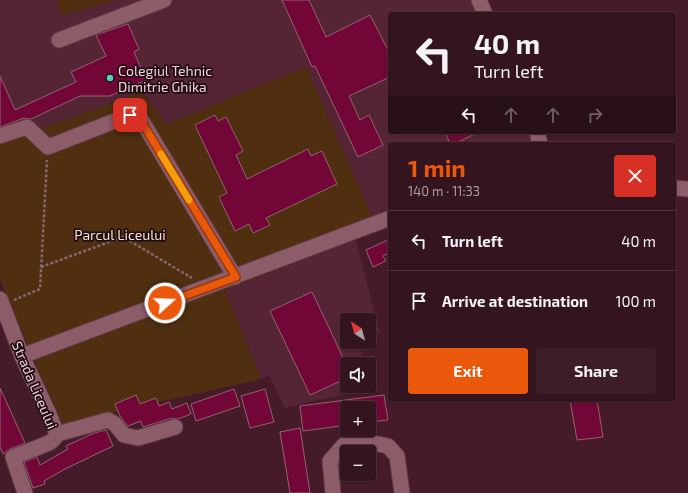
<!DOCTYPE html>
<meta charset="utf-8">
<style>
:root{--surface:#34141f;--page:#3c1d28;--text:#f1f3f6;--muted:#a99ea4;--line:#4e333d;--accent:#ea580c}
body{margin:0;font-family:"Exo 2",sans-serif;background:var(--page);color:var(--text);height:100vh;display:flex;flex-direction:column;font-size:15px;white-space:nowrap}
*{box-sizing:border-box;margin:0}
p{font-size:13px;color:var(--muted)}
.icon{flex:none;width:22px;height:22px;fill:none;stroke:currentColor;stroke-width:2;stroke-linecap:round;stroke-linejoin:round}
.map{position:relative;flex:1;overflow:hidden}
.details{position:absolute;left:388px;top:142px;width:288px;height:260px;display:flex;flex-direction:column;background:var(--surface);border-radius:4px;box-shadow:0 1px 3px #0004,0 0 0 1px var(--line)}
.details>*{flex:none}
.guide{position:absolute;left:388px;top:12px;width:288px;height:122px;border-radius:4px;box-shadow:0 1px 3px #0004,0 0 0 1px var(--line);background:#34141f;color:var(--text);overflow:hidden}
.needle{width:26px;rotate:323deg}
.fabs{position:absolute;left:340px;top:313px;display:grid;gap:8px}
.fabs a{display:grid;place-items:center;width:36px;height:36px;border-radius:4px;background:var(--surface);box-shadow:0 1px 3px #0004,0 0 0 1px var(--line);font-size:20px}
.pin{position:absolute;display:grid;place-items:center;width:34px;height:34px;color:#fff;margin:-17px;border-radius:8px;box-shadow:0 2px 6px #0006}
.me{position:absolute;width:44px;margin:-22px;rotate:70deg;stroke-linejoin:round;filter:drop-shadow(0 0 3px #0008)}
.turn{display:flex;align-items:center;gap:14px;height:84px;padding:0 20px;font-size:18px}
.turn .icon{width:52px;height:52px;stroke-width:2.5}
.turn b{display:block;font-size:28px;line-height:34px}
.lanes{display:flex;align-items:center;height:38px;padding:0 20px;background:#0003;justify-content:center;gap:20px;direction:ltr}
.lanes .off{opacity:.35}
.round{display:grid;place-items:center;flex:none;width:42px;height:42px;border-radius:4px;background:var(--page)}
.summary{display:flex;align-items:center;justify-content:space-between;height:68px;padding:0 20px}
h1{font-size:24px;font-weight:700;line-height:30px;color:var(--accent)}
.action{display:flex;gap:8px;margin-top:auto;padding:8px 20px}
.action a{flex:1;height:46px;border-radius:4px;background:var(--accent);color:#fff;font-size:16px;font-weight:700;line-height:46px;text-align:center}
.action a+a{background:var(--page);color:var(--text)}
ul{padding:0;list-style:none}
li{display:flex;align-items:center;gap:12px;height:60px;padding:0 20px;border-top:1px solid var(--line)}
li div{flex:1}
li b{display:block;font-size:15px}
li em{font-style:normal}
.map>svg:first-child{display:block}
.built{fill:#552535}
.green{fill:#4f2f10}
.building{fill:#720737;stroke:#92626f}
.lines{fill:none;stroke-linecap:round;stroke-linejoin:round}
.minor-casing{stroke:#5d3945;stroke-width:17}
.path{stroke:#8a6671;stroke-width:2.5;stroke-dasharray:3 2;stroke-linecap:butt}
.minor{stroke:#8c5c69;stroke-width:15}
.route-casing{stroke:#983908;stroke-width:10}
.route{stroke:#ea580c;stroke-width:7}
.slow{stroke:#f59e0b;stroke-width:7}
.poi-dot{fill:#5acebc;stroke:#200d12;stroke-width:1.5}
.labels{text-anchor:middle;dominant-baseline:central;stroke-width:3.5;stroke-linejoin:round;paint-order:stroke}
.poi-label{font-size:14px;fill:#f0d3da;stroke:#200d12;text-anchor:start}
.park-label{font-size:14px;fill:#f6e0ce;stroke:#200d12}
.street-label{font-size:14px;fill:#f0d3da;stroke:#200d12}
</style>
<div class="map">
<svg width="688" height="493" viewBox="0 0 688 493">
<rect width="100%" height="100%" fill="#451b29"/>
<g class="built">
<path d="M0 0H478L483 14H390V132H530L535 144H390V215L374 221 306 67 166 124 142 92 0 143Z"/>
<path d="M355 237 380 333 369 336V320H347V342H358L364 364H347V386H369V382L370 388 285 408 269 375 261 379 225 290 327 250Z"/>
</g>
<g class="green">
<path d="M57 0H118L61 15Z"/>
<path d="M306 67 374 221 327 250 225 290 261 379 63 424 37 367 0 279V143L142 92 166 124Z"/>
</g>
<g class="building">
<path d="M282 0H309L326 37 370 15 390 54V77L349 96 360 120 369 115 383 145 358 157 315 66 312 67Z"/>
<path d="M128 24 139 49 134 52 146 80 110 96H80L31 119 24 118 0 127V76L15 110 76 82 71 72 106 56 96 35Z"/>
<path d="M215 115 218 121 226 117 243 151 236 155 247 179 308 149 311 156 322 151 337 184 266 218 270 225 253 233 249 224 235 231 219 197 227 193 195 125Z"/>
<path d="M445 132H479L454 144H450Z"/>
<path d="M390 239V252L383 256 386 261 373 267 366 250Z"/>
<path d="M312 292 347 366V378L310 395 270 311Z"/>
<path d="M0 388 25 443 10 449 3 454 0 447Z"/>
<path d="M234 389 240 406 196 421 191 404Z"/>
<path d="M265 389 274 422 250 428 241 396Z"/>
<path d="M136 395 140 404 156 398 159 406 169 402 172 409 187 403 191 414 178 419 172 418 143 427 141 421 128 426 120 416 115 404Z"/>
<path d="M384 395 388 420 369 422V408H347V425L303 431 300 406Z"/>
<path d="M570 400H597L603 437 577 440Z"/>
<path d="M300 428 310 493H290L280 432Z"/>
<path d="M106 430 113 446 65 469 44 481 45 484 33 488 24 462 37 457 40 465 68 449 66 446 94 433Z"/>
</g>
<g class="lines">
<defs>
<g id="minor">
<path d="M479 0 485 14"/>
<path d="M59 40 164 0"/>
<path d="M537 132 540 144"/>
<path d="M0 136 27 127 48 147 130 115 139 116 235 277"/>
<path d="M674 188 688 189"/>
<path d="M0 299 22 356 49 414 57 434 54 439 49 443 13 457 25 493"/>
<path d="M22 356 390 218"/>
<path d="M57 434 108 420 115 424 124 435 138 438 175 427"/>
<path d="M333 493 330 461 344 445 369 442 388 446 397 456 402 493"/>
</g>
</defs>
<use href="#minor" class="minor-casing"/>
<g class="path">
<path d="M41 267 123 237 192 278"/>
<path d="M14 300 40 289 47 160"/>
</g>
<use href="#minor" class="minor"/>
</g>
<g class="lines">
<defs>
<path id="route" d="M130 115 138 116 236 277 165 303"/>
</defs>
<use href="#route" class="route-casing"/>
<use href="#route" class="route"/>
<path class="slow" d="M161 154 189 200"/>
</g>
<circle class="poi-dot" cx="110" cy="78" r="4"/>
<g class="labels">
<g class="poi-label">
<text x="118" y="70">Colegiul Tehnic<tspan x="118" dy="16">Dimitrie Ghika</tspan></text>
</g>
<g class="park-label">
<text x="120" y="234">Parcul Liceului</text>
</g>
<g class="street-label">
<text transform="translate(35 385) rotate(67)">Strada Liceului</text>
</g>
</g>
</svg>
<div class="fabs">
<a><svg class="needle" viewBox="-14 -14 28 28"><path d="M0-13l5 13h-10z" fill="#e53935"/><path d="M0 13l5-13h-10z" fill="#a99ea4"/></svg></a>
<a><svg class="icon" aria-label="sound" viewBox="0 0 24 24"><path d="M4 9h4l5-4v14l-5-4H4zM17 9q2 3 0 6"/></svg></a>
<a>+</a>
<a>−</a>
</div>
<div class="pin" style="left:130px;top:115px;background:#d93025"><svg class="icon" aria-label="arrive" viewBox="0 0 24 24"><path d="M6 21V4h12l-3 4 3 4H6"/></svg></div>
<svg class="me" style="left:165px;top:303px" viewBox="-20 -20 40 40"><circle r="17" fill="#ea580c" stroke="#fff" stroke-width="3"/><path d="M0-11L8 9 0 5-8 9z" fill="#fff"/></svg>
<div class="guide">
<div class="turn"><svg class="icon" aria-label="left" viewBox="0 0 24 24"><path d="M17 20v-9H6M10 6l-5 5 5 5"/></svg><div><b>40 m</b>Turn left</div></div>
<div class="lanes"><svg class="icon" aria-label="left" viewBox="0 0 24 24"><path d="M17 20v-9H6M10 6l-5 5 5 5"/></svg><svg class="icon off" aria-label="ahead" viewBox="0 0 24 24"><path d="M12 20V5M6 11l6-6 6 6"/></svg><svg class="icon off" aria-label="ahead" viewBox="0 0 24 24"><path d="M12 20V5M6 11l6-6 6 6"/></svg><svg class="icon off" aria-label="right" viewBox="0 0 24 24"><path d="M7 20v-9h11M14 6l5 5-5 5"/></svg></div>
</div>
<section class="details">
<div class="summary"><div><h1>1 min</h1><p>140 m · 11:33</p></div><a class="round" style="background:#d93025;color:#fff"><svg class="icon" aria-label="close" viewBox="0 0 24 24"><path d="M6 6l12 12M18 6L6 18"/></svg></a></div>
<ul>
<li><svg class="icon" aria-label="left" viewBox="0 0 24 24"><path d="M17 20v-9H6M10 6l-5 5 5 5"/></svg><div><b>Turn left</b></div><em>40 m</em></li>
<li><svg class="icon" aria-label="arrive" viewBox="0 0 24 24"><path d="M6 21V4h12l-3 4 3 4H6"/></svg><div><b>Arrive at destination</b></div><em>100 m</em></li>
</ul>
<div class="action"><a>Exit</a><a>Share</a></div>
</section>
</div>
